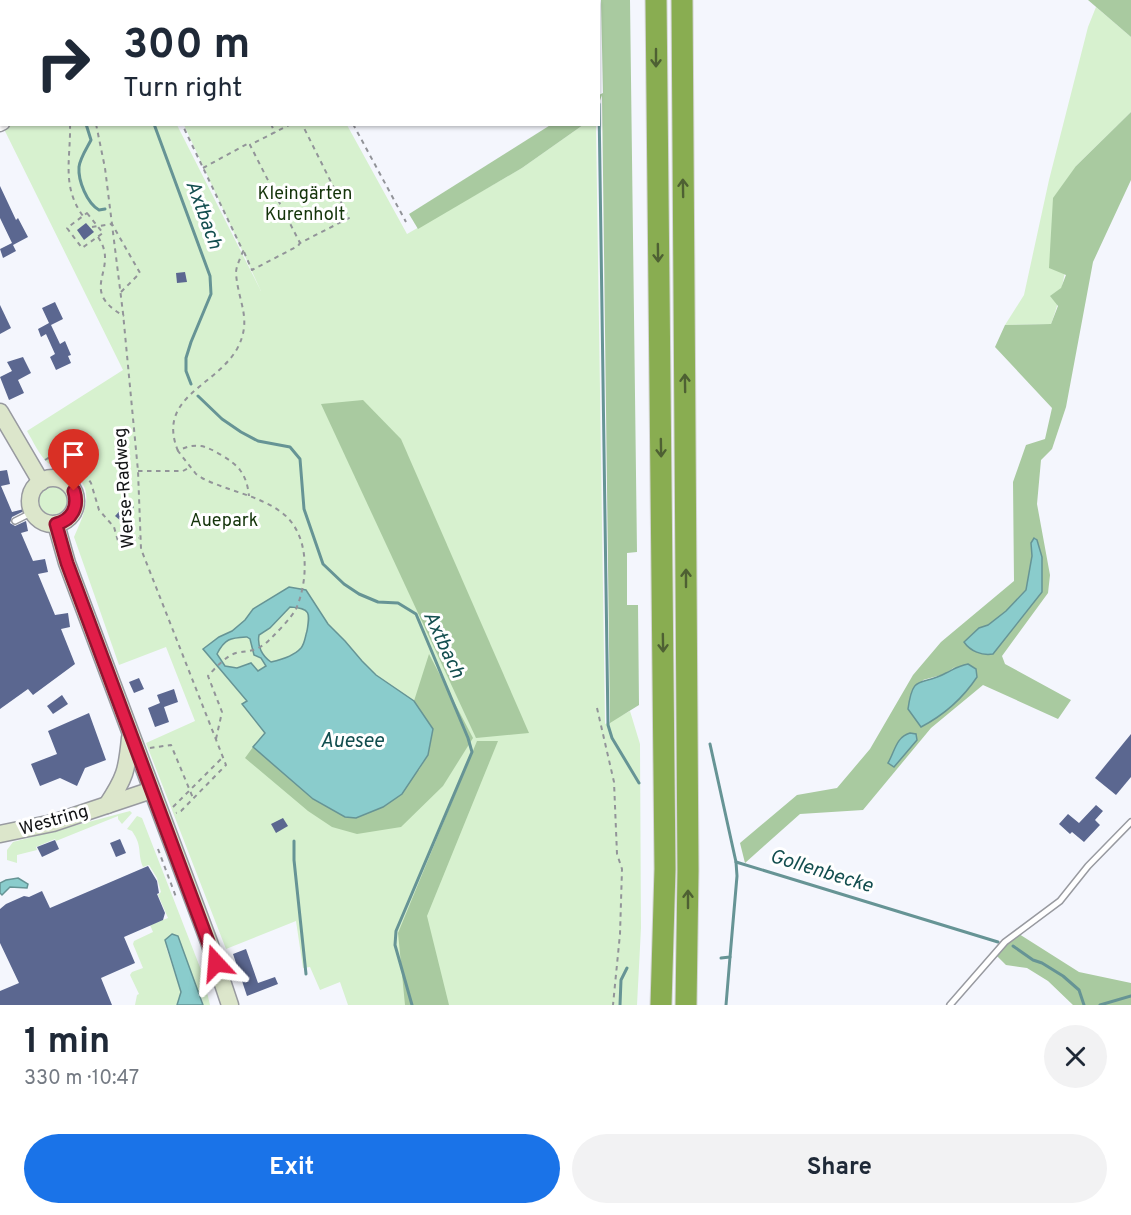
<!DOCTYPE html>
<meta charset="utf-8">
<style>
:root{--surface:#fff;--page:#f2f2f3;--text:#1f2937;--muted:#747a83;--accent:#1a73e8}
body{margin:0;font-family:Overpass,sans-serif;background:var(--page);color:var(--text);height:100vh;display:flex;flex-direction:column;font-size:22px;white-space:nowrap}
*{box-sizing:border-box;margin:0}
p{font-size:20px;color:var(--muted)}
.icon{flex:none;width:33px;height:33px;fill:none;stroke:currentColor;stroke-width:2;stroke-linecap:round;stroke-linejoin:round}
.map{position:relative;height:1005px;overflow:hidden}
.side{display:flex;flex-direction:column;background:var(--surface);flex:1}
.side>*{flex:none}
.hud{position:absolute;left:0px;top:0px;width:600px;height:126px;box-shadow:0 2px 4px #0004;background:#fff;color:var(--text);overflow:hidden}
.pin{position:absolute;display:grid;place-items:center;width:51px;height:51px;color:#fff;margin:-62px -26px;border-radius:50% 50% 50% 0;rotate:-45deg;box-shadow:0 0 6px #0007}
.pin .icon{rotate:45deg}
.me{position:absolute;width:66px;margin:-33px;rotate:341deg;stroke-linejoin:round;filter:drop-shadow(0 0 4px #0008)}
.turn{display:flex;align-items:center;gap:21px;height:126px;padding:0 24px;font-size:27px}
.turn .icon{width:78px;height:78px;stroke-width:2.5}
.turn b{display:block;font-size:42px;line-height:51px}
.round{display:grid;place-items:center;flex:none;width:63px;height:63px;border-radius:32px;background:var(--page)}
.summary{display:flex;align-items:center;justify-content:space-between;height:102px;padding:0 24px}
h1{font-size:36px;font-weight:700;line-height:45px}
.action{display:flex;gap:12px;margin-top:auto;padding:12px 24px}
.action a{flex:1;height:69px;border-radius:36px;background:var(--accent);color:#fff;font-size:24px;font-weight:700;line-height:69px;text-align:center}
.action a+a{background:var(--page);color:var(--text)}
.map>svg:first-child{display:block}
.green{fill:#d7f1cf}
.forest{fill:#a9caa0;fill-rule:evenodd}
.water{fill:#8acccc;stroke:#669495;stroke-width:1.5;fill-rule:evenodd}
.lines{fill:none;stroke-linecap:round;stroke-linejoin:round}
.stream{stroke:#669495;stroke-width:3}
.building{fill:#5b6790}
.lane-casing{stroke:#989aa0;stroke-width:8}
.street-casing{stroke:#989aa0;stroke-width:13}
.secondary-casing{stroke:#989aa0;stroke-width:19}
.highway-casing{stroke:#d4d5d5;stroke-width:23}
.path{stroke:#929499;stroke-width:2;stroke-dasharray:4.5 4.5;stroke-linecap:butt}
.lane{stroke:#fff;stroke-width:5}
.street{stroke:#fff;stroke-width:10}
.secondary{stroke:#dce6cb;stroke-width:16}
.highway{stroke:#89ad51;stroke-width:21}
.oneway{stroke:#4e6033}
.route-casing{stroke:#92132f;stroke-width:15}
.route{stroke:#e11d48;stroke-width:10}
.labels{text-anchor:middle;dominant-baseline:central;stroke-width:6;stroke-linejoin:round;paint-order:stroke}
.park-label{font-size:18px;fill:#14340a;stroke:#fff}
.street-label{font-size:18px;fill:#121315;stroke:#fff}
.water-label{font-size:20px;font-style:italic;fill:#134e4f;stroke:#fff}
</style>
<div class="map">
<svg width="1131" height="1005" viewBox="0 0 1131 1005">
<rect width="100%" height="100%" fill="#f4f6fd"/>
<g class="green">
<path d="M0 0H228L2 2 1 123Z"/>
<path d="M1096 7 1131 37V112L1076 166C1071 219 1070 274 1051 324L1005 325 1024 295 1049 180 1088 27Z"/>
<path d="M2 125H177L261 291 184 125H347L407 234 522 168 583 125H596L605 724 630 711 640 744 641 928 637 1005H348L340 982 320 990 310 967 303 968 296 921 226 949 146 743 195 721 166 647 119 665 74 537C83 516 97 490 73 474 66 469 54 468 48 463 39 455 33 441 27 431L123 370Z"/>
<circle cx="52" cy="500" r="15"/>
<path d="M130 811 132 813 122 824 118 819V816L56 841 55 839 36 847 37 850 17 855V863L7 860V850L13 842Z"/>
<path d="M137 816 142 818 203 975 210 1005H203L202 999 166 947 181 992 177 1005H135L137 995 139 994 130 975 132 972 143 968 133 944 134 941 153 932 150 925 168 918 158 895 161 892 157 878 149 865 143 867C137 852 143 847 132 831L127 829Z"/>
</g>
<g class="forest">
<path d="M601 0H630L637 552 627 553V605H638L639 705 610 723 602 95 598 106 599 95 603 93Z"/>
<path d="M1088 0H1131V37Z"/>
<path d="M1131 112V180L1093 262 1066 407 1052 449 1041 460 1037 504 1050 575 1048 593 1002 656 1005 664 1071 700 1058 719 983 685 931 728 863 810 800 814 745 863 740 843 797 795 837 788 870 749 913 675 941 642 1014 581 1013 482 1026 445 1045 439 1052 408 995 347 1005 325 1051 324 1058 306 1050 296 1061 288 1066 275 1049 268 1053 198 1076 166ZM1035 538 1037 540 1042 557V592L993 654 967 639 979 628 988 625 1006 611 1026 590 1032 556 1031 543ZM956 666 908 709 923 680 945 674Z"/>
<path d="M552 124 583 125 522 168 418 229 409 214Z"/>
<path d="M363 400 401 439 529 733 476 738 321 404Z"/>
<path d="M429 654 473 738 443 786 401 827 357 834 332 827 308 811 245 758 253 747 313 799 419 770 428 755 433 729 414 701Z"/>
<path d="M477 741H498L427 916 449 1005H405L398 933Z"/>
<path d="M1019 934 1079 972 1131 983V1005H1073L1048 981 1027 968 1006 965 996 955 1006 944Z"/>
</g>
<g class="water">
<path d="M1034 538 1037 540 1042 557V592L993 654C982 656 970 651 964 642L979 628 988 625 1006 611 1026 590 1032 556 1031 543Z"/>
<path d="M289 587 306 590 328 624 345 641 362 661 376 675 414 701 433 729 428 755 402 794 383 807 356 818 345 817 313 799 253 747 265 733 242 704 247 701 203 649 219 637 232 631 245 620 253 609ZM290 607C311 608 310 613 307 631 305 637 305 643 301 648 294 656 280 660 271 662 262 656 257 646 259 635L270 628ZM247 637 250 639 254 655 261 658 266 666 258 671 251 663 237 668 225 666 217 654C225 638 231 638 247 637Z"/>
<path d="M968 664 976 669 977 677C963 698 944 715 921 727L908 709C913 672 921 687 946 673 954 669 958 666 968 664Z"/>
<path d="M910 733 916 734 917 740 894 767 888 763C895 751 896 737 910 733Z"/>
<path d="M18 878 28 884 27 888 10 887 2 895 0 893V883L6 880Z"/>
<path d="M172 934 178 936 203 1005H177L181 992 165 940Z"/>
</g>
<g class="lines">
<g class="stream">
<path d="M29 0 30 2"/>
<path d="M80 0V2"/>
<path d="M599 104 608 725 612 738 639 783"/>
<path d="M86 124 91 140C87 148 80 158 79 167 78 181 87 203 99 210L105 209"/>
<path d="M154 124 210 276 211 294 191 342 186 358V371L191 384"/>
<path d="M198 396 222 419 241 432 258 441 290 447 300 459 304 509 323 564 344 584 359 594 378 602 398 603 416 614 468 738 472 752 396 931 395 945 412 1005"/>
<path d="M710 744 736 862 737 876 730 957 721 958"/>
<path d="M294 841V860L306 974"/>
<path d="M736 862 998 942"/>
<path d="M1013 946 1033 960 1042 963 1063 976 1079 990 1084 1005"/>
<path d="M620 1005 621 980 627 968"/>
<path d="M726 1005 730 957"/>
<path d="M1100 1005 1131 996"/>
</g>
</g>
<g class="building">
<path d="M0 186 16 220 18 218 28 237 13 245 16 251 3 258 0 249 12 243 0 218Z"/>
<path d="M86 223 94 232 84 240 77 230Z"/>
<path d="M185 272 187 282 177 283 176 273Z"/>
<path d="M55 302 63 319 51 325 60 344 65 341 71 355 68 356 71 363 56 370 50 357 55 354 46 334 41 337 38 329 49 323 42 308Z"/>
<path d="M0 305 11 328 0 334Z"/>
<path d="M23 357 31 373 18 380 24 393 9 400 0 377 12 371 7 362Z"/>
<path d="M7 470 10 484 1 486 12 512 24 509V511L12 517 10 523 15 526 26 521 28 531 21 533 33 561 45 559 48 572 38 574 55 615 68 613 70 627 61 629 75 664 33 695 28 689 0 709V471Z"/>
<path d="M128 502 134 507 121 521 115 516Z"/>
<path d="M139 678 144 689 134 693 129 682Z"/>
<path d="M174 689 178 702 164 707 169 722 155 727 148 708 160 703 157 695Z"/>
<path d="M62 695 68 704 53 714 47 706Z"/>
<path d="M89 713 106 760 85 768 77 786 60 778 40 786 31 764 57 754 48 731Z"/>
<path d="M1131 734V777L1116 795 1095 778Z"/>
<path d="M1096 805 1103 811 1095 820 1100 825 1084 842 1072 832 1070 834 1059 824 1068 814 1079 823Z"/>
<path d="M283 818 288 826 276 833 271 824Z"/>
<path d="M120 839 126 853 116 857 110 843Z"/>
<path d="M55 840 59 849 42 857 37 847Z"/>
<path d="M148 866 157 881 159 893 157 894 165 913 163 920 124 937 135 963 101 978 112 1005H0V991L19 983 0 943V909L6 904 24 896 29 897 42 891 50 908Z"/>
<path d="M246 949 258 983 275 977 278 984 247 996 233 954Z"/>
</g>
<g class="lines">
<defs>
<g id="lane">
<path d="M15 521 33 512"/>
<path d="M950 1005 1005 942 1060 901 1088 866 1131 822"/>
</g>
<g id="street">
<path d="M236 2 239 0"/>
<path d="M0 126 4 124"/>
</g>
<g id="secondary">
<path d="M0 412 41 482"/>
<circle cx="53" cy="501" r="23"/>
<path d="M56 524 67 563 209 942 230 1005"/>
<path d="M107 805C125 778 127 770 130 738"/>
<path d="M0 834 53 823 152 790"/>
</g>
<g id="highway">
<path d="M656 0 665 869 661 1005"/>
<path d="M682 0 688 871 686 1005"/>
</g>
</defs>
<use href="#lane" class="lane-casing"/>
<use href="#street" class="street-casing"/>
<use href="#secondary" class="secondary-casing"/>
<use href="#highway" class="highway-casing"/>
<g class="path">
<path d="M55 0V2"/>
<path d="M284 0 285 2"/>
<path d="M70 124C71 158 61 186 83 216"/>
<path d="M96 124 105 168 123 313 138 471 141 549 226 765 181 811 176 813"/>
<path d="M271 124 275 133"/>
<path d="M291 124 250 145 300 243 349 218 302 124"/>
<path d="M353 124 406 222"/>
<path d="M203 168 247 144 250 145"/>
<path d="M87 213 103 233 82 248 67 228Z"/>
<path d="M92 227 112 224 140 273 121 292"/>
<path d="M98 237C121 270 76 289 124 316"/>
<path d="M244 252 252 270 298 246 300 243"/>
<path d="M178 451C156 397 215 387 237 349 253 319 238 303 236 273 236 266 241 257 243 251L182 124"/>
<path d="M45 460 50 457 64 459 83 471 91 483 99 510 114 527 118 541 123 543 139 538"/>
<path d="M138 471H183L190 467"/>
<path d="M597 708 614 782 617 854 622 869 620 934 613 1005"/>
<path d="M216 739 222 712 208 676C215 668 226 656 236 653 249 650 253 653 266 643 273 637 292 617 296 609 309 579 310 533 281 512 258 495 227 491 202 478L196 474 178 451C185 447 192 445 201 446 210 447 235 462 240 470 246 478 248 487 249 496"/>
<path d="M150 748 171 745 193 798"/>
<path d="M173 807 222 758"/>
<path d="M158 849 176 897"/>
</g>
<use href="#lane" class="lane"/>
<use href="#street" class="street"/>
<use href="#secondary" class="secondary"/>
<use href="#highway" class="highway"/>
</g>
<defs><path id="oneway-shaft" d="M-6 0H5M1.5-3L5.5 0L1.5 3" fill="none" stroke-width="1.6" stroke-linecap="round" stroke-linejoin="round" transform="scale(1.5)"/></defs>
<g class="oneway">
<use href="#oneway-shaft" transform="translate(656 58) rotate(90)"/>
<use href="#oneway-shaft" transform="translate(683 188) rotate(-91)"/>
<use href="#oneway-shaft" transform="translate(658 253) rotate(89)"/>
<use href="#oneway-shaft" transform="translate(685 383) rotate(-91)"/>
<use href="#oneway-shaft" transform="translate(661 448) rotate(89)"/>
<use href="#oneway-shaft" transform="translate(686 578) rotate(-90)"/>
<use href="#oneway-shaft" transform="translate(663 643) rotate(89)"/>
<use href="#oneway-shaft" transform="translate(688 899) rotate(-90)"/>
</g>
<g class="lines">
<defs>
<path id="route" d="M74 491C79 507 72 520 56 524L67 563 216 963"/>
</defs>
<use href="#route" class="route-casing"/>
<use href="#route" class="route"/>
</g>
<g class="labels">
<g class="park-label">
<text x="305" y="194">Kleingärten<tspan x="305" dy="21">Kurenholt</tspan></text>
<text x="224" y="521">Auepark</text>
</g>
<g class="street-label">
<text transform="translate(125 488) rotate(-94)">Werse-Radweg</text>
<text transform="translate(54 821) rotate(-16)">Westring</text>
</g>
<g class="water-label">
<text transform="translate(203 215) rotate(70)">Axtbach</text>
<text transform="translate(443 645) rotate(65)">Axtbach</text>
<text x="352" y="742">Auesee</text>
<text transform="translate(821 872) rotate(17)">Gollenbecke</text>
</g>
</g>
</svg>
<div class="pin" style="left:74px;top:491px;background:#d93025"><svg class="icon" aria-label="arrive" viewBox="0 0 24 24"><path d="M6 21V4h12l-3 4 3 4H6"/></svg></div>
<svg class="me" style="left:216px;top:963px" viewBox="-20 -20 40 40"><path d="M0-17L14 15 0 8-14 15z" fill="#e11d48" stroke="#fff" stroke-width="4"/></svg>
<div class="hud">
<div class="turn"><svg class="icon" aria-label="right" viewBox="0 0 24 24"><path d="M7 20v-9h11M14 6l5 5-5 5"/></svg><div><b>300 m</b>Turn right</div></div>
</div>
</div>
<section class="side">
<div class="summary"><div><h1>1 min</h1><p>330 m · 10:47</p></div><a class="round"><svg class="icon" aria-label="close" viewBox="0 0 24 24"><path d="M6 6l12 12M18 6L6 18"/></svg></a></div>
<div class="action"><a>Exit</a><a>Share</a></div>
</section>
